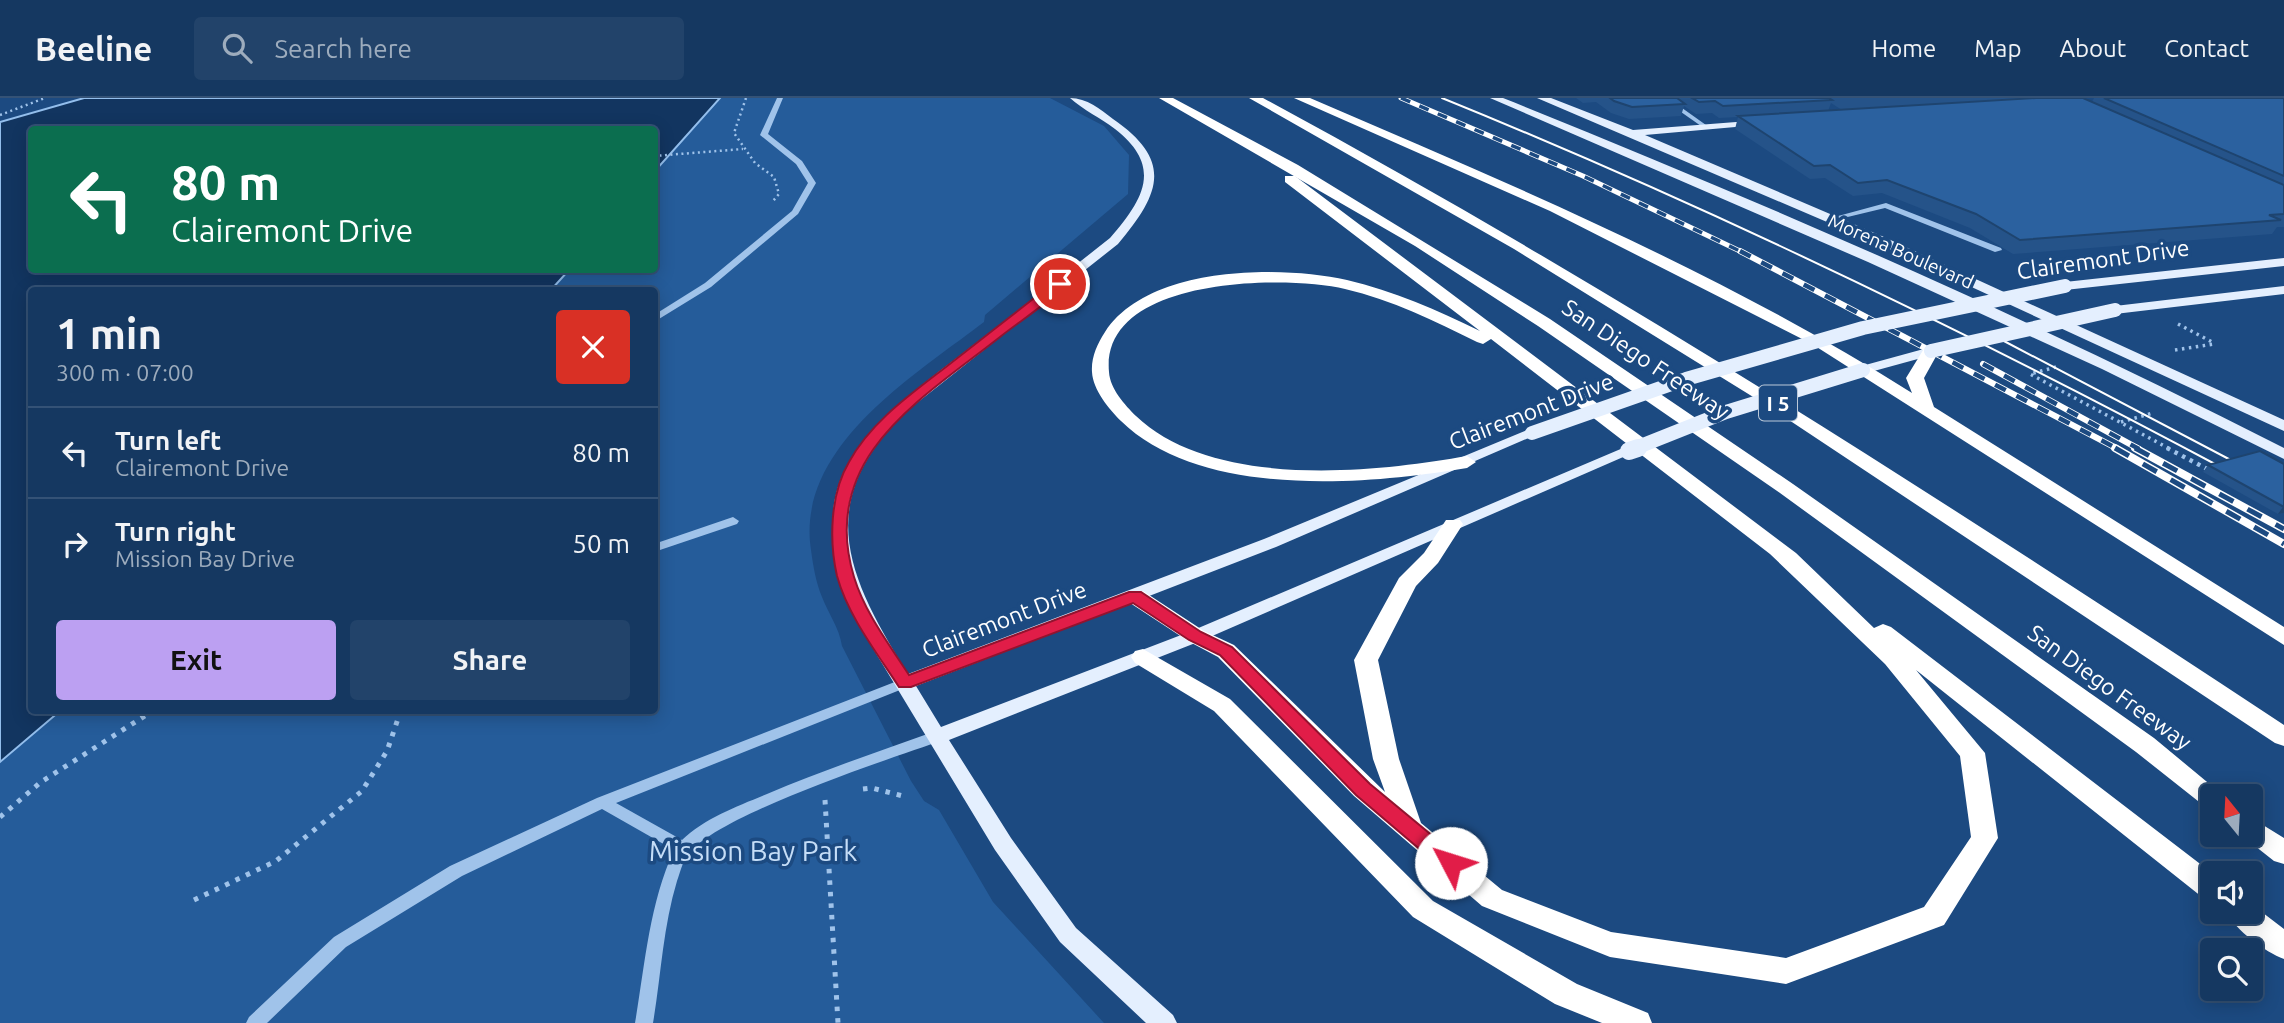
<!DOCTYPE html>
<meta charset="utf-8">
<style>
:root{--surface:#153861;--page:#22436a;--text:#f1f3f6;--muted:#9dacbd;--line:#345276;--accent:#bca0f2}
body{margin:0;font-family:Ubuntu,sans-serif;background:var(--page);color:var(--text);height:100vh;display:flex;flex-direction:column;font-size:26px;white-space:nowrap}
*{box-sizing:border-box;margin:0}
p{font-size:23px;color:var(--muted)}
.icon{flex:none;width:38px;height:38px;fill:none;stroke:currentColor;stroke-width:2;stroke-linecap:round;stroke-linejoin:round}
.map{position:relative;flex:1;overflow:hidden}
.details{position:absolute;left:28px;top:189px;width:630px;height:427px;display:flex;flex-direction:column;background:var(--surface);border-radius:7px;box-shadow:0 4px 18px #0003,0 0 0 2px var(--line)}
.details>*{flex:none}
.hud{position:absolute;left:28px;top:28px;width:630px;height:147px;border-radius:7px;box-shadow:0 4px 18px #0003,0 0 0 2px var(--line);background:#0b6e4f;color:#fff;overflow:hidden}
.needle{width:46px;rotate:342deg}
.fabs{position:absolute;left:2200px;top:686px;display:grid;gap:14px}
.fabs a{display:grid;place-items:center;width:63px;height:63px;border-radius:7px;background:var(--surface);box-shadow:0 4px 18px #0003,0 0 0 2px var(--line);font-size:35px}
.pin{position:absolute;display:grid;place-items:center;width:60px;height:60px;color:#fff;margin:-30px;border:4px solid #fff;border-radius:50%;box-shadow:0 2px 7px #0007}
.me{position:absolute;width:77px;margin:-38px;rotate:310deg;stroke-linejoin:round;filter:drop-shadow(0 0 5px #0008)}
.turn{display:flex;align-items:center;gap:24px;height:147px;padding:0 28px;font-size:32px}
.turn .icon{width:91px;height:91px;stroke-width:2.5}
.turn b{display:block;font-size:49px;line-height:60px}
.round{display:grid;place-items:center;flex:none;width:74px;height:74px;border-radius:7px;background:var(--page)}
.head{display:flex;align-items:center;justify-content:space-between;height:119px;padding:0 28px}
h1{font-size:42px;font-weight:700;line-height:52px}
.button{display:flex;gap:14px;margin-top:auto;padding:14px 28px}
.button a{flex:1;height:80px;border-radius:7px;background:var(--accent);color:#111;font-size:28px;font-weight:700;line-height:80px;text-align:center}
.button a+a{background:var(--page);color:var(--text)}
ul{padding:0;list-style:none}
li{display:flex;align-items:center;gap:21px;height:91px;padding:0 28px;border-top:2px solid var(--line)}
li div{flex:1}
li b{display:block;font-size:26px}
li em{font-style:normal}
header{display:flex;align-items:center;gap:42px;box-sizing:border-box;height:98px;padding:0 35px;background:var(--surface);border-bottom:2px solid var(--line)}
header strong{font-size:33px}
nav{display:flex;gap:38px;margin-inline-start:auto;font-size:24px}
.search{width:490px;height:63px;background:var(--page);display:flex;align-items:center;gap:18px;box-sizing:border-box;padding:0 24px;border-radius:7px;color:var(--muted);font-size:26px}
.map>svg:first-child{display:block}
.green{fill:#255c9a}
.water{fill:#123560;stroke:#93beec;stroke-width:2}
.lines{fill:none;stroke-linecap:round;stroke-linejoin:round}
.path-far3{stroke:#a0c3ea;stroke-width:2.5;stroke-dasharray:2 3.5;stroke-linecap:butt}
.path-far2{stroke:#a0c3ea;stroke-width:3.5;stroke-dasharray:2.5 4.5;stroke-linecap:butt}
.path-far1{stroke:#a0c3ea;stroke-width:4.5;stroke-dasharray:3.5 5;stroke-linecap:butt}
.path{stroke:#a0c3ea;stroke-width:5;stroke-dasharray:4.5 7;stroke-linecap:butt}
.minor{fill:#a0c3ea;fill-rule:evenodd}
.major{fill:#e4effe;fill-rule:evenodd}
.highway{fill:#fff;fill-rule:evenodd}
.tram{stroke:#fff;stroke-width:2}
.rail-far2-casing{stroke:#fff;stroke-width:5}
.rail-far1-casing{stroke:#fff;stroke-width:6}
.rail-casing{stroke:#fff;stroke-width:8}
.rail-far2{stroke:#1c4a81;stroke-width:3.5;stroke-dasharray:10;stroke-linecap:butt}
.rail-far1{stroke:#1c4a81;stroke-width:4.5;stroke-dasharray:12;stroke-linecap:butt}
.rail{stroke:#1c4a81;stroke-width:5;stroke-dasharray:16;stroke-linecap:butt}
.major-bridge-far1{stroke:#e4effe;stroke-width:14}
.major-bridge{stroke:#e4effe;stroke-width:18}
.wall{fill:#255389;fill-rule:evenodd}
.shaded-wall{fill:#1e446f}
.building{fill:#2b619f;stroke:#1e446f;stroke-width:2}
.route{fill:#e11d48;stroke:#92132f;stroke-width:2}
.labels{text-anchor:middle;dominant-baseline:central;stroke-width:7;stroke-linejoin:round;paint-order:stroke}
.far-street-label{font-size:19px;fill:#fff;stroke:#1c4a81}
.shield{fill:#1c4a81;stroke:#bbc9d9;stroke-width:2}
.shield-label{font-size:21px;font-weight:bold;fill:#fff}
.street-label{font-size:23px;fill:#fff;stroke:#1c4a81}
.near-park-label{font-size:28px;fill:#c5ddf7;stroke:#1c4a81}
</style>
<header>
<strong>Beeline</strong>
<div class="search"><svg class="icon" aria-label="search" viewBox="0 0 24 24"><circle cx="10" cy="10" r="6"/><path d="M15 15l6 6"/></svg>Search here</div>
<nav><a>Home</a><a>Map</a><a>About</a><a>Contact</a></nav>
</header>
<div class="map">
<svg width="2284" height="925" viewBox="0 0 2284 925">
<rect width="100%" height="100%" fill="#1c4a81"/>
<path class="green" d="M720 0H1050L1104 28 1129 57 1128 96 985 217 984 224C915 277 795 349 811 452 813 467 816 485 822 499 829 517 839 529 842 548L911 683 924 703 939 712 993 804 1104 925H0V664L60 613 654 612V192H551L569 172H654L655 73Z"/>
<path class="water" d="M84 0H720L655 73 654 32H32V172H569L551 192H32V612L60 613 0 664V24Z"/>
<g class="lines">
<g class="path-far3">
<path d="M746 0 734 35 755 65 774 79 779 96 773 103"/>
<path d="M0 17 45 0"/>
<path d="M654 58 743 51"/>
</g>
<g class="path-far2">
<path d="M2178 226 2214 245"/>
<path d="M2175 252 2214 246"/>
<path d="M2056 269 2030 276 2170 351"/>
<path d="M2121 324 2153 315"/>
</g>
<path class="path-far1" d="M2167 350 2211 373"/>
<g class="path">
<path d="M863 691 872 690 903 698"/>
<path d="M825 702 838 925"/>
<path d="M0 719 41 684 154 612"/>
<path d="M194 802 276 763 362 693 387 653 401 612"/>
</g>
<g class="minor">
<path d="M777 0H783L768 36 802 63 816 85 798 116 711 189 654 224V217L705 185 792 113 808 85 796 66 760 37Z"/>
<path d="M1661 0H1668L1706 27 1701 28Z"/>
<path d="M1886 105 2001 150 2002 152 1995 154 1885 110 1831 123 1827 121Z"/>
<path d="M733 419 739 423 737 426 654 454V446Z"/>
<path d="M905 580 910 582 912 585 910 588 616 705 682 742C705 720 738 708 767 696 821 673 877 654 933 634L938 633 943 634 945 638 943 642C893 660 712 718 687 758 682 765 680 775 677 783 663 829 661 878 653 925H635C645 867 649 807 674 752L602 711 462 778 346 849 267 925H246L249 919 334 839 450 768 597 700Z"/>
</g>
<g class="major">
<path d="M1070 0C1087 0 1100 11 1113 21 1174 63 1160 96 1118 146L913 308C811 400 845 475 908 576L1264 441 1527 332 1532 330 1540 335 1276 449 916 588 941 629 1189 534 1623 350 1629 348 1637 353 1203 542 949 642 1011 740 1076 830 1173 917 1177 925H1146L1060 844 995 752 854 519C796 378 863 332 967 252 1015 215 1062 178 1110 140 1143 102 1164 69 1115 31 1101 20 1083 12 1070 0Z"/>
<path d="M1490 0H1503C1767 106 2030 220 2284 350V361L2102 271 1868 164Z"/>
<path d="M1537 0H1551L1633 32 1762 22 1763 24 1758 27 1645 37 1884 139 2284 322V333L1876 145Z"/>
<path d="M2284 160V168L2065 192 2059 188 2065 184Z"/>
<path d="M2284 188V196L2115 216 2108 212 2115 208Z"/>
<path d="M1931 249 1936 250V256L1863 276 1856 272 1858 269Z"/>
</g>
<g class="highway">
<path d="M1159 0H1173L1298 67 1550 221 1793 386 2154 640 2224 698H2212V710L2203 707 2136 654 1780 395 1538 228 1415 148Z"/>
<path d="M1249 0H1263C1615 190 1950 407 2284 627V648L2275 645 1771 310 1514 151Z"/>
<path d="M1294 0H1310C1515 88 1722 175 1912 295L1906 280 1925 249H1937L1939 253 1924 280 1934 309 2284 529V547L1812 246 1550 113Z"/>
<path d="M1285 78H1295L1796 455 1874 530 1883 526 1891 529 2212 775V803L2202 799 1916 572 1985 655 1998 740 1944 827 1786 886 1610 859 1482 808 1354 698 1218 559 1188 543 1127 503 1124 498 1127 493H1143L1204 533 1234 547 1385 694 1373 661 1354 562 1399 480 1424 455 1446 422H1460L1463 426 1438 465 1416 488 1378 562 1399 661 1421 725 1502 792 1611 834 1786 860 1924 809 1971 739 1960 658 1885 566 1770 456 1491 241 1483 246 1477 244C1435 223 1392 202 1345 191 1286 177 1100 178 1109 274 1110 291 1125 307 1136 318 1213 391 1372 375 1467 358L1476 364 1467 370C1366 387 1201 401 1121 323 1109 311 1093 292 1092 274 1091 260 1097 246 1105 234 1148 168 1278 167 1347 182 1394 193 1437 212 1480 233L1285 84Z"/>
<path d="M1143 551 1230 601 1433 803 1577 886 1648 915 1652 925H1602L1555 906 1413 819 1214 613 1135 565 1131 559 1135 553Z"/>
<path d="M2250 719 2284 740V766L2274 763 2241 737H2250Z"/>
<path d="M2250 805 2284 831V861C2265 854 2235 832 2227 814H2250Z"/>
</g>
<g class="tram">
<path d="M1442 0C1713 110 1974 237 2232 375"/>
<path d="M2002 242 2284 390"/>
</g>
<defs>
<path id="rail-far2" d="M1401 0 1583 78 1744 155"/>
<g id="rail-far1">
<path d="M1740 153 2118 351"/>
<path d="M1983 266 2139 351"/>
</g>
<g id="rail">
<path d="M2115 350 2284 446"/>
<path d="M2135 350 2284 431"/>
</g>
</defs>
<use href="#rail-far2" class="rail-far2-casing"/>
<use href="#rail-far1" class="rail-far1-casing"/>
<use href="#rail" class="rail-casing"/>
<use href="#rail-far2" class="rail-far2"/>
<use href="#rail-far1" class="rail-far1"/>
<use href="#rail" class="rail"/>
<g class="major-bridge-far1">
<path d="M1931 253 2115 212"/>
<path d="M1532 335 1686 281 1863 230 2065 188"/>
<path d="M1633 351 1726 314 1863 272"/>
</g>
<path class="major-bridge" d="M1629 353 1638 350"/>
</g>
<g class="wall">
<path d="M1576 0H2083L2092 4 2094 0H2284V129H2277L2272 136 2013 156 1970 130 1882 95 1853 98 1825 80 1810 81 1735 31 1738 19 1719 20 1712 15 1696 16 1684 8 1681 18 1629 21 1611 15 1596 4 1583 5ZM1831 5 1842 12 1828 13Z"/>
<path d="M2284 366V415L2278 416 2203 374 2208 367Z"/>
</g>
<path class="shaded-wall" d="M2283 409H2284V415L2278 416Z"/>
<g class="building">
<path d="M1610 0H1677L1685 6 1632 9 1614 3Z"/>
<path d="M1692 0H1829L1832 2 1723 8 1715 3 1699 4Z"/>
<path d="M2036 0H2083L2284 87V116L2269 117 2281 122 2020 142 1976 116 1887 82 1858 85 1830 67 1814 68 1738 18Z"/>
<path d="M2104 0H2284V78Z"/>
<path d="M2260 353 2284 366V409L2208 367Z"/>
</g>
<path class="route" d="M1056 183 1066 186C1048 206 1021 222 1000 239 920 302 818 360 854 479 865 515 889 546 909 577L1129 494H1141L1201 534 1232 549 1370 686 1458 759 1461 765 1458 771 1451 773 1443 771 1356 697 1220 557 1189 542 1133 505 911 589H899C877 555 848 518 837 478 829 443 830 396 849 364 872 322 914 294 951 265 986 238 1021 210 1056 183Z"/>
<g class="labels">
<g class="far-street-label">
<text transform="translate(1901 153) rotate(24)">Morena Boulevard</text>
</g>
<rect class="shield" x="1759" y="287.5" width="38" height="35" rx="5"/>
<g class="shield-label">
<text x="1778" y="305">I 5</text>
</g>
<g class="street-label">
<text transform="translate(2103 161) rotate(-8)">Clairemont Drive</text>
<text transform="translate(1646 261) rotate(34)">San Diego Freeway</text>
<text transform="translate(1531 313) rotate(-21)">Clairemont Drive</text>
<text transform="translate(1004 521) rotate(-21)">Clairemont Drive</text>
<text transform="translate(2110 589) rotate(36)">San Diego Freeway</text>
</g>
<g class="near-park-label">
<text x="753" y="752">Mission Bay Park</text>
</g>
</g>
</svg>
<div class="fabs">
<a><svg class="needle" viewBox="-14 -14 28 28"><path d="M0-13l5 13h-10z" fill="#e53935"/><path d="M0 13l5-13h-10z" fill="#9dacbd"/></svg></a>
<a><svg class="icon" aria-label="sound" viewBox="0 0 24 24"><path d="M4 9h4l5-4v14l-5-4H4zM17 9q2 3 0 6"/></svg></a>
<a><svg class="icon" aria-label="search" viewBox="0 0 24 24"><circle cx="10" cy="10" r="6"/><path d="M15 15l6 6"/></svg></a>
</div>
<div class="pin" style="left:1060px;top:186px;background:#d93025"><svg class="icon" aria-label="arrive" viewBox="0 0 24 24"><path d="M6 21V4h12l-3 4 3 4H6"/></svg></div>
<svg class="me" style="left:1451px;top:765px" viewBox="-20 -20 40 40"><circle r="19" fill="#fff"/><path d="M0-13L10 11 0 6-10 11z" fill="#e11d48"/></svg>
<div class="hud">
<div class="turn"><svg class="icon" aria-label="left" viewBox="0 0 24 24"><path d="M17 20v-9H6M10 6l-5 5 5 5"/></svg><div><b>80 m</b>Clairemont Drive</div></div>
</div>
<section class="details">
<div class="head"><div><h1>1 min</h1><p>300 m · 07:00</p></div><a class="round" style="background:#d93025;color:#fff"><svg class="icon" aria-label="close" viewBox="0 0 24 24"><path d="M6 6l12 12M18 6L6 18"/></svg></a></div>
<ul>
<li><svg class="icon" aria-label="left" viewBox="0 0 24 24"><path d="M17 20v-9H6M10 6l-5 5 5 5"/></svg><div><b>Turn left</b><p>Clairemont Drive</p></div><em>80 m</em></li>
<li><svg class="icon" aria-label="right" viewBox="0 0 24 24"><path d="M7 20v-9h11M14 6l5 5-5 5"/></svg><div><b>Turn right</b><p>Mission Bay Drive</p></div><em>50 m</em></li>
</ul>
<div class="button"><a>Exit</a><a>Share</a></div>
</section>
</div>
